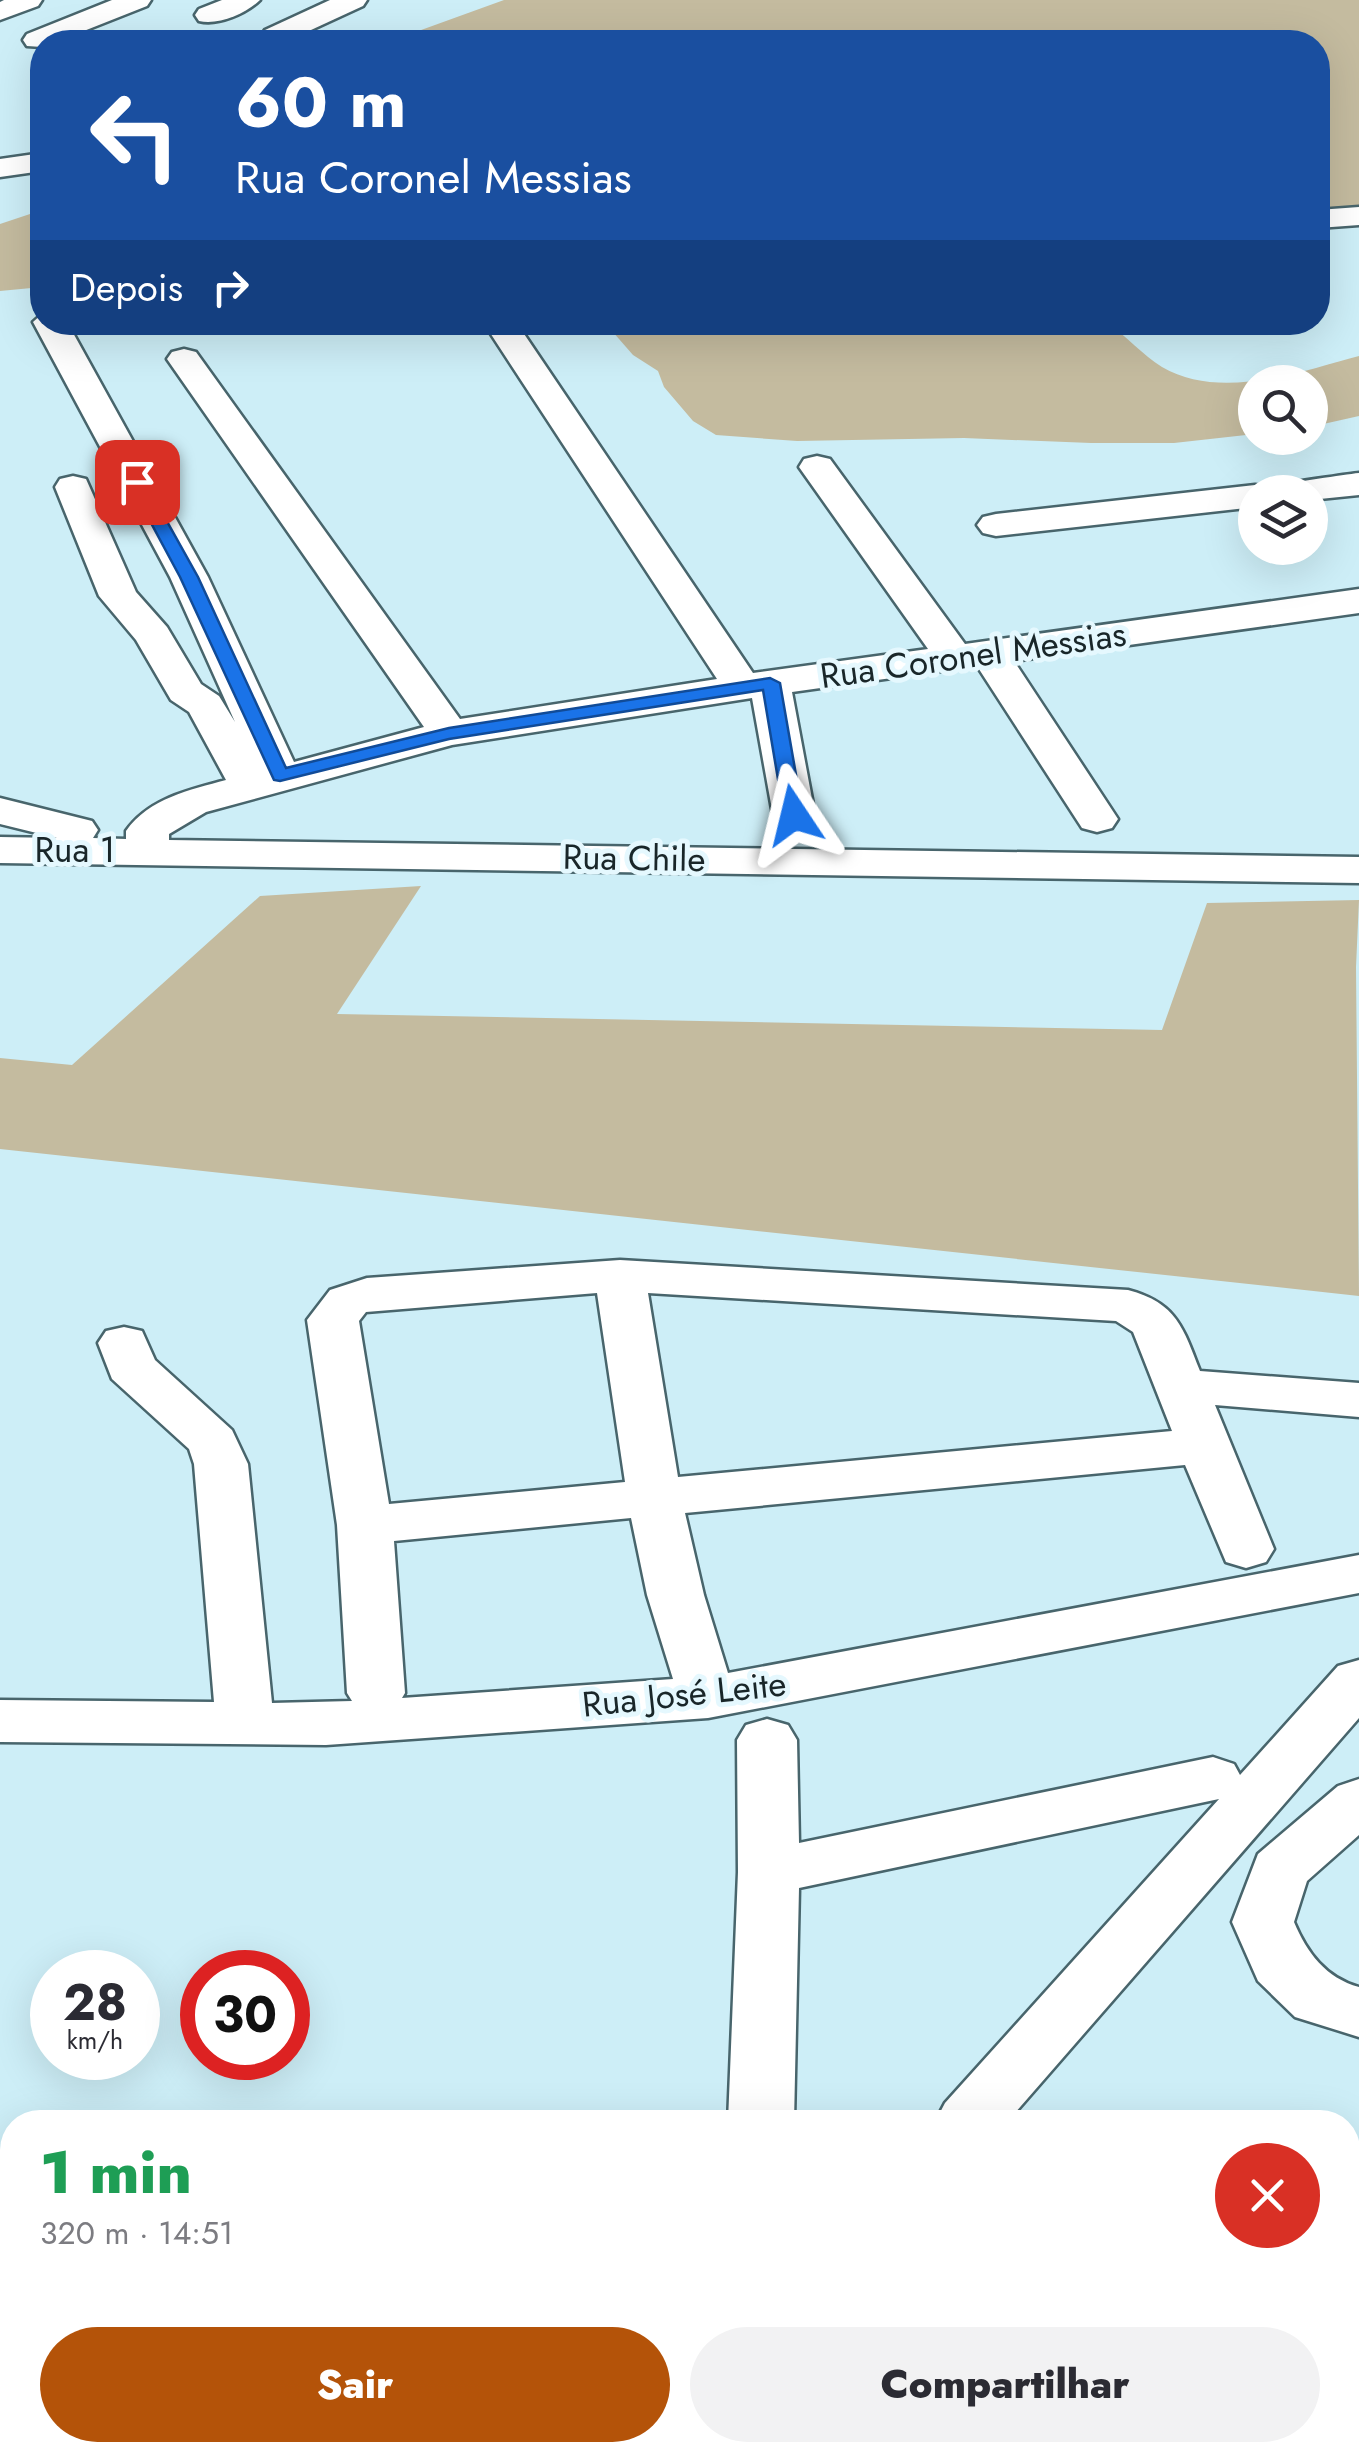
<!DOCTYPE html>
<html lang="pt">
<meta charset="utf-8">
<style>
:root{--surface:#fff;--page:#f2f2f3;--text:#2b2b33;--muted:#7c7c81;--accent:#b45309}
body{margin:0;font-family:Jost,sans-serif;background:var(--page);color:var(--text);height:100vh;display:flex;flex-direction:column;font-size:38px;white-space:nowrap}
*{box-sizing:border-box;margin:0}
p{font-size:32px;color:var(--muted)}
.icon{flex:none;width:55px;height:55px;fill:none;stroke:currentColor;stroke-width:2;stroke-linecap:round;stroke-linejoin:round}
.map{position:relative;flex:1;overflow:hidden}
.panel{position:absolute;left:0px;top:2110px;width:1360px;height:352px;display:flex;flex-direction:column;background:var(--surface);border-radius:40px 40px 0 0;box-shadow:0 10px 40px #0002}
.panel>*{flex:none}
.hud{position:absolute;left:30px;top:30px;width:1300px;height:305px;border-radius:40px;box-shadow:0 10px 40px #0002;background:#1a4fa0;color:#fff;overflow:hidden}
.buttons{position:absolute;left:1238px;top:365px;display:grid;gap:20px}
.buttons a{display:grid;place-items:center;width:90px;height:90px;border-radius:50%;background:var(--surface);box-shadow:0 10px 40px #0002;font-size:50px}
.speed{position:absolute;left:30px;top:1950px;display:flex;gap:20px;font-size:50px;font-weight:700;text-align:center}
.speed>*{display:grid;place-content:center;width:130px;height:130px;border-radius:50%;background:var(--surface);box-shadow:0 10px 40px #0002;line-height:1}
.speed small{font-size:25px;font-weight:400}
.speed .limit{border:15px solid #d22;background:#fff;color:#111}
.pin{position:absolute;display:grid;place-items:center;width:85px;height:85px;color:#fff;margin:-42px;border-radius:20px;box-shadow:0 5px 15px #0006}
.me{position:absolute;width:110px;margin:-55px;rotate:350deg;stroke-linejoin:round;filter:drop-shadow(0 0 8px #0008)}
.turn{display:flex;align-items:center;gap:35px;height:210px;padding:0 40px;font-size:45px}
.turn .icon{width:130px;height:130px;stroke-width:2.5}
.turn b{display:block;font-size:70px;line-height:85px}
.then{display:flex;align-items:center;height:95px;padding:0 40px;background:#0003;gap:20px;font-size:38px}
.round{display:grid;place-items:center;flex:none;width:105px;height:105px;border-radius:52px;background:var(--page)}
.overview{display:flex;align-items:center;justify-content:space-between;height:170px;padding:0 40px}
h1{font-size:60px;font-weight:800;line-height:75px;color:#1e9e55}
.action{display:flex;gap:20px;margin-top:auto;padding:20px 40px}
.action a{flex:1;height:115px;border-radius:60px;background:var(--accent);color:#fff;font-size:40px;font-weight:800;line-height:115px;text-align:center}
.action a+a{background:var(--page);color:var(--text)}
.map>svg:first-child{display:block}
.green{fill:#c4bb9f}
.lines{fill:none;stroke-linecap:round;stroke-linejoin:round}
.minor-casing{stroke:#48656c;stroke-width:5}
.minor{fill:#fff;fill-rule:evenodd}
.route{fill:#1a73e8;stroke:#114b97;stroke-width:2.5}
.labels{text-anchor:middle;dominant-baseline:central;stroke-width:10;stroke-linejoin:round;paint-order:stroke}
.street-label{font-size:35px;fill:#192629;stroke:#e5f8fe}
</style>
<div class="map">
<svg width="1359" height="2462" viewBox="0 0 1359 2462">
<rect width="100%" height="100%" fill="#cdeef7"/>
<g class="green">
<path d="M504 0H1359V209L1318 211V42H388Z"/>
<path d="M42 210V287L0 291V224Z"/>
<path d="M605 323H1108C1126 336 1143 355 1162 367 1220 401 1299 372 1359 356V416L1310 427V382H1255V434L1174 443H1091L964 438 797 441 716 435 693 421 664 387 658 371 633 355Z"/>
<path d="M421 886 337 1014 1162 1030 1207 903 1359 900 1356 967 1359 1296 0 1149V1058L72 1065 260 896Z"/>
</g>
<g class="lines">
<defs>
<g id="minor">
<path d="M4 0H42L38 6 0 20V2Z"/>
<path d="M112 0H151L147 6 56 42H42V47L27 46 23 40 27 34Z"/>
<path d="M222 0H260C247 13 218 26 199 21L195 15 199 9Z"/>
<path d="M330 0H367L363 6 285 42H265L261 36 265 30Z"/>
<path d="M42 153V171L0 177V159Z"/>
<path d="M1359 207V225L1318 228V210Z"/>
<path d="M42 314V322H67L208 577 294 762 424 727 167 359 172 352 184 349 196 352 460 719 717 679 483 322H516L753 673 928 649 799 467 804 459 817 456 830 459 965 644 1359 589V613L1014 661 1118 819 1112 828 1097 832 1082 828 977 666 792 692 815 815 809 824 794 828 779 824 773 815 752 698 452 745 206 812 169 834V840L1359 857V883L0 863V837L57 838 0 824V798L92 821 98 830 93 838 126 839V831C149 798 190 790 226 780L189 712 171 700 136 640 99 596 55 487 60 479 73 476 86 479 136 592 167 627 201 684 219 696 235 722 170 577 33 322Z"/>
<path d="M1359 473V495L1310 500V492H1255V507L996 536 983 533 977 525 983 517 996 514 1255 485C1267 488 1338 475 1359 473Z"/>
<path d="M620 1260 1128 1290C1177 1303 1183 1328 1200 1371L1359 1383V1417L1215 1405 1274 1549 1266 1562 1246 1568 1226 1562 1185 1465 685 1513 704 1595 728 1673 1359 1555V1593L708 1718 326 1745 0 1742V1700L214 1702 194 1464 189 1449 112 1379 98 1343 106 1331 124 1327 142 1331 155 1360 232 1430 248 1464 272 1703 352 1701 347 1693 337 1525 307 1320 330 1290 367 1278ZM597 1293 625 1482 389 1504 359 1321 366 1312ZM648 1293 1116 1321 1133 1332 1172 1431 678 1477ZM631 1518 647 1595 673 1679 402 1698 405 1693 394 1541Z"/>
<path d="M1359 1660V1718L1007 2122H935L945 2103 1219 1799 799 1888 794 2122H728L738 1872 737 1740 746 1725 767 1719 788 1725 797 1740 799 1843 1213 1757 1234 1764 1240 1775 1338 1666Z"/>
<path d="M1359 1779V1835L1307 1881 1294 1922C1307 1953 1326 1978 1359 1987V2037L1295 2017 1258 1981 1232 1922 1258 1854 1338 1786Z"/>
<path d="M1348 2284 1359 2288V2346L1348 2342Z"/>
<path d="M626 2450H703L697 2462H620Z"/>
<path d="M945 2450H1021L1015 2462H939Z"/>
</g>
</defs>
<use href="#minor" class="minor-casing"/>
<use href="#minor" class="minor"/>
</g>
<path class="route" d="M137 477 145 482 198 577 286 768 449 728 770 678 780 683 803 815 794 821 784 815 763 690 449 739 280 781 274 780 180 577 129 482Z"/>
<g class="labels">
<g class="street-label">
<text transform="translate(973 655) rotate(-8)">Rua Coronel Messias</text>
<text x="75" y="850">Rua 1</text>
<text transform="translate(634 858) rotate(1)">Rua Chile</text>
<text transform="translate(684 1694) rotate(-6)">Rua José Leite</text>
</g>
</g>
</svg>
<div class="buttons">
<a><svg class="icon" aria-label="search" viewBox="0 0 24 24"><circle cx="10" cy="10" r="6"/><path d="M15 15l6 6"/></svg></a>
<a><svg class="icon" aria-label="layers" viewBox="0 0 24 24"><path d="M12 4l9 5-9 5-9-5zM3 14l9 5 9-5"/></svg></a>
</div>
<div class="speed"><div>28<small>km/h</small></div><div class="limit">30</div></div>
<div class="pin" style="left:137px;top:482px;background:#d93025"><svg class="icon" aria-label="arrive" viewBox="0 0 24 24"><path d="M6 21V4h12l-3 4 3 4H6"/></svg></div>
<svg class="me" style="left:794px;top:815px" viewBox="-20 -20 40 40"><path d="M0-17L14 15 0 8-14 15z" fill="#1a73e8" stroke="#fff" stroke-width="4"/></svg>
<div class="hud">
<div class="turn"><svg class="icon" aria-label="left" viewBox="0 0 24 24"><path d="M17 20v-9H6M10 6l-5 5 5 5"/></svg><div><b>60 m</b>Rua Coronel Messias</div></div>
<div class="then">Depois<svg class="icon" aria-label="right" viewBox="0 0 24 24"><path d="M7 20v-9h11M14 6l5 5-5 5"/></svg></div>
</div>
<section class="panel">
<div class="overview"><div><h1>1 min</h1><p>320 m · 14:51</p></div><a class="round" style="background:#d93025;color:#fff"><svg class="icon" aria-label="close" viewBox="0 0 24 24"><path d="M6 6l12 12M18 6L6 18"/></svg></a></div>
<div class="action"><a>Sair</a><a>Compartilhar</a></div>
</section>
</div>
